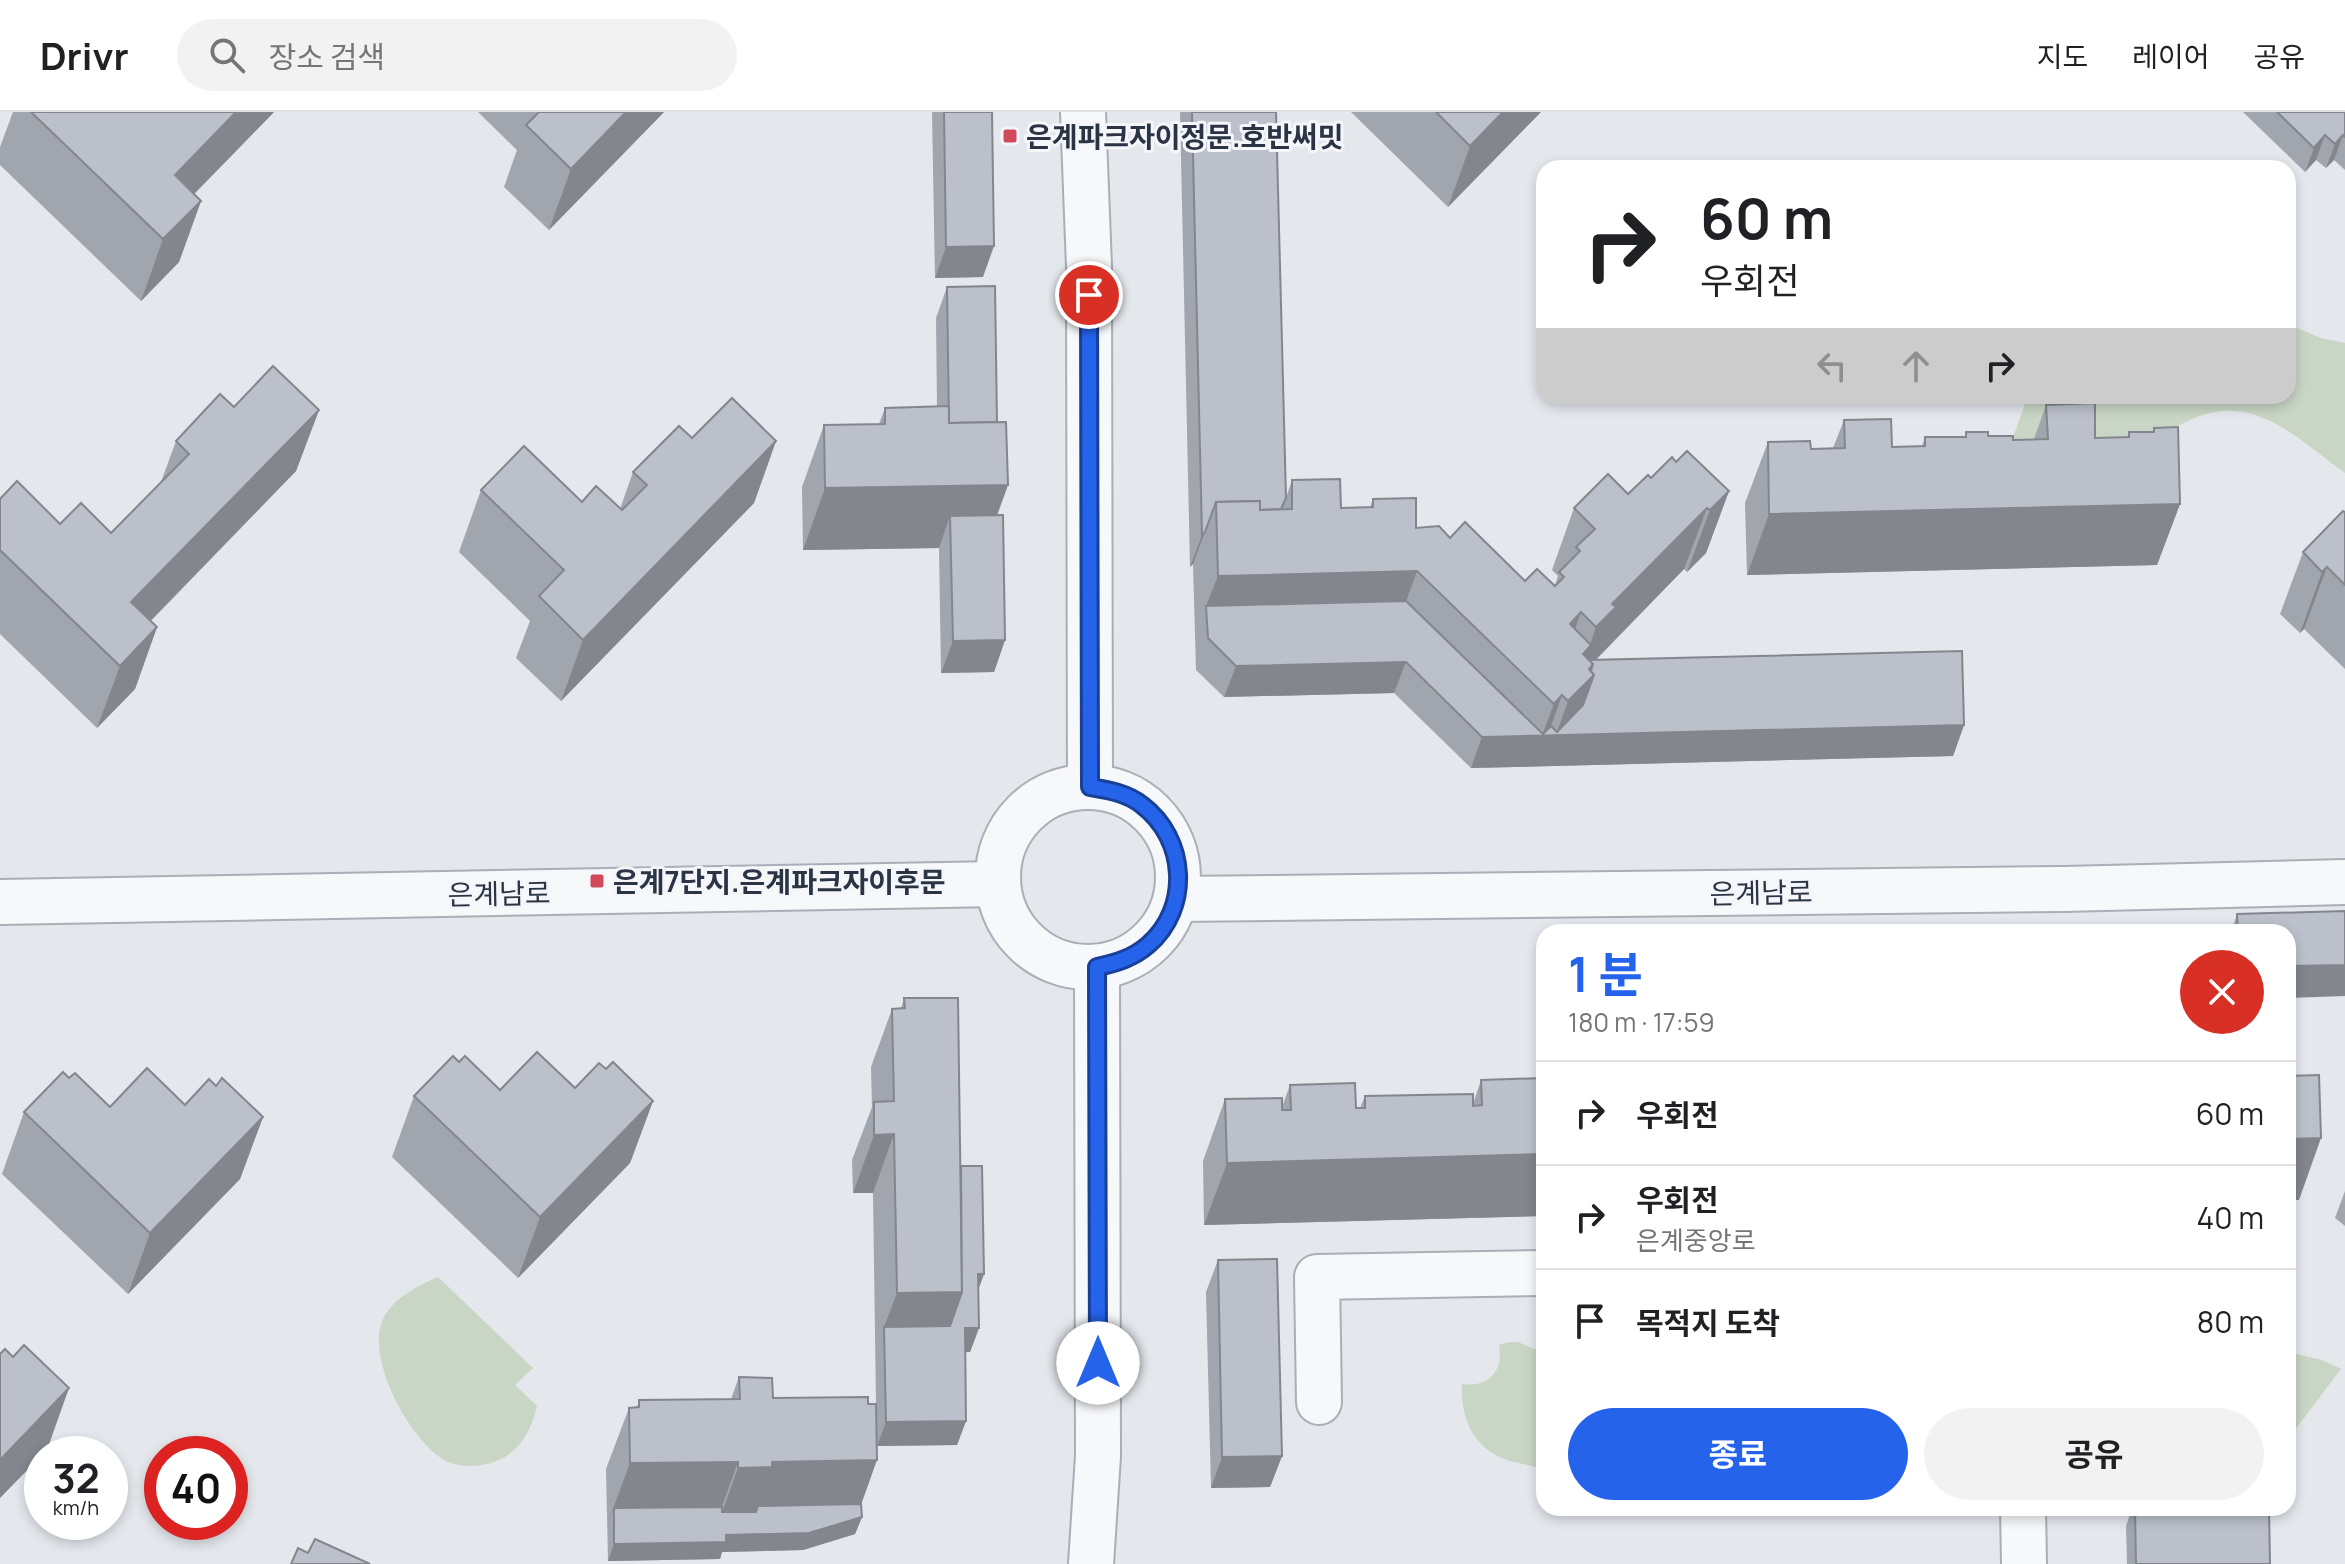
<!DOCTYPE html>
<html lang="ko">
<meta charset="utf-8">
<style>
:root{--surface:#fff;--page:#f2f2f2;--text:#202124;--muted:#757577;--line:#e0e0e0;--accent:#2563eb}
body{margin:0;font-family:Manrope,"Noto Sans KR",sans-serif;background:var(--page);color:var(--text);height:100vh;display:flex;flex-direction:column;font-size:30px;white-space:nowrap}
*{box-sizing:border-box;margin:0}
p{font-size:26px;color:var(--muted)}
.icon{flex:none;width:44px;height:44px;fill:none;stroke:currentColor;stroke-width:2;stroke-linecap:round;stroke-linejoin:round}
.map{position:relative;flex:1;overflow:hidden}
.sheet{position:absolute;left:1536px;top:812px;width:760px;height:592px;display:flex;flex-direction:column;background:var(--surface);border-radius:24px;box-shadow:0 4px 12px #0003}
.sheet>*{flex:none}
.guide{position:absolute;left:1536px;top:48px;width:760px;height:244px;border-radius:24px;box-shadow:0 4px 12px #0003;background:#fff;color:var(--text);overflow:hidden}
.speed{position:absolute;left:24px;top:1324px;display:flex;gap:16px;font-size:40px;font-weight:700;text-align:center}
.speed>*{display:grid;place-content:center;width:104px;height:104px;border-radius:50%;background:var(--surface);box-shadow:0 4px 12px #0003;line-height:1}
.speed small{font-size:20px;font-weight:400}
.speed .limit{border:12px solid #d22;background:#fff;color:#111}
.pin{position:absolute;display:grid;place-items:center;width:68px;height:68px;color:#fff;margin:-34px;border:4px solid #fff;border-radius:50%;box-shadow:0 2px 8px #0007}
.me{position:absolute;width:88px;margin:-44px;rotate:0deg;stroke-linejoin:round;filter:drop-shadow(0 0 6px #0008)}
.turn{display:flex;align-items:center;gap:28px;height:168px;padding:0 32px;font-size:36px}
.turn .icon{width:104px;height:104px;stroke-width:2.5}
.turn b{display:block;font-size:56px;line-height:68px}
.lanes{display:flex;align-items:center;height:76px;padding:0 32px;background:#0003;justify-content:center;gap:40px;direction:ltr}
.lanes .off{opacity:.35}
.round{display:grid;place-items:center;flex:none;width:84px;height:84px;border-radius:42px;background:var(--page)}
.headline{display:flex;align-items:center;justify-content:space-between;height:136px;padding:0 32px}
h1{font-size:48px;font-weight:700;line-height:60px;color:var(--accent)}
.action{display:flex;gap:16px;margin-top:auto;padding:16px 32px}
.action a{flex:1;height:92px;border-radius:48px;background:var(--accent);color:#fff;font-size:32px;font-weight:700;line-height:92px;text-align:center}
.action a+a{background:var(--page);color:var(--text)}
ul{padding:0;list-style:none}
li{display:flex;align-items:center;gap:24px;height:104px;padding:0 32px;border-top:2px solid var(--line)}
li div{flex:1}
li b{display:block;font-size:30px}
li em{font-style:normal}
header{display:flex;align-items:center;gap:48px;box-sizing:border-box;height:112px;padding:0 40px;background:var(--surface);border-bottom:2px solid var(--line)}
header strong{font-size:38px}
nav{display:flex;gap:44px;margin-inline-start:auto;font-size:28px}
.search{width:560px;height:72px;background:var(--page);display:flex;align-items:center;gap:20px;box-sizing:border-box;padding:0 28px;border-radius:44px;color:var(--muted);font-size:30px}
.map>svg:first-child{display:block}
.green{fill:#c9d6c5}
.lines{fill:none;stroke-linecap:round;stroke-linejoin:round}
.minor-casing{stroke:#a9aeb7;stroke-width:48}
.minor{stroke:#f7f8fa;stroke-width:44}
.wall{fill:#a1a5ae}
.shaded-wall{fill:#83868d}
.building{fill:#bbc0ca;stroke:#83868d;stroke-width:2}
.route-casing{stroke:#184099;stroke-width:20}
.route{stroke:#2563eb;stroke-width:14}
.poi-dot{fill:#d1495b;stroke:#f4f6f9;stroke-width:3}
.labels{text-anchor:middle;dominant-baseline:central;stroke-width:6;stroke-linejoin:round;paint-order:stroke}
.poi-label{font-size:28px;font-weight:bold;fill:#2b3445;stroke:#f4f6f9;text-anchor:start}
.street-label{font-size:28px;fill:#2b3445;stroke:#f4f6f9}
</style>
<header>
<strong>Drivr</strong>
<div class="search"><svg class="icon" aria-label="search" viewBox="0 0 24 24"><circle cx="10" cy="10" r="6"/><path d="M15 15l6 6"/></svg>장소 검색</div>
<nav><a>지도</a><a>레이어</a><a>공유</a></nav>
</header>
<div class="map">
<svg width="2345" height="1452" viewBox="0 0 2345 1452">
<rect width="100%" height="100%" fill="#e4e7ec"/>
<g class="green">
<path d="M2288 212 2321 226 2345 231V361C2307 334 2266 291 2215 300 2193 303 2174 319 2152 324L2012 328 2028 284H2288Z"/>
<path d="M438 1165 533 1256 515 1273 537 1294C531 1320 519 1341 494 1350 478 1355 461 1356 446 1349 410 1330 363 1243 384 1205 395 1185 418 1174 438 1165Z"/>
<path d="M1510 1230H1518L1544 1241V1358C1532 1353 1519 1352 1507 1348 1473 1336 1460 1305 1462 1272 1488 1276 1504 1259 1499 1233Z"/>
<path d="M2288 1240 2322 1248 2341 1257 2288 1327Z"/>
</g>
<g class="lines">
<defs>
<g id="minor">
<path d="M1083 0 1089 154 1090 675"/>
<circle cx="1088" cy="765" r="90"/>
<path d="M1177 787 2064 777 2345 770"/>
<path d="M0 790 998 772"/>
<path d="M1319 1290 1317 1165 1544 1161"/>
<path d="M2023 1396 2024 1452"/>
<path d="M1091 1452 1098 1344 1097 855"/>
</g>
</defs>
<use href="#minor" class="minor-casing"/>
<use href="#minor" class="minor"/>
</g>
<g class="wall">
<path d="M13 0H274L194 82 201 89 179 150 141 189 0 53V35Z"/>
<path d="M478 0H664L549 118 504 75 517 38Z"/>
<path d="M932 0H992L983 165 935 166Z"/>
<path d="M1180 0H1276L1286 386 1292 368 1341 396 1370 395 1373 387 1416 416 1450 426 1525 469 1555 473 1558 464 1552 458 1574 396 1628 382 1676 350 1729 379 1706 441 1687 460 1684 457 1596 548 1964 613 1953 644 1471 656 1394 581 1224 585 1196 558 1193 452 1190 455Z"/>
<path d="M1351 0H1541L1448 95Z"/>
<path d="M2243 0H2345V58L2334 48 2326 56 2316 48 2305 60Z"/>
<path d="M947 175 997 310 1008 373 997 404 1005 528 994 560 941 561 939 436 803 438 802 375 824 313 879 312 885 296 937 295 936 206Z"/>
<path d="M2046 293 2095 326 2127 325 2129 320H2153L2154 316 2180 392 2157 453 1747 463 1745 391 1768 330 1811 337 1833 336 1844 308 1892 335 1922 334 1925 325H1965L1966 320 2013 328 2034 327Z"/>
<path d="M234 295 319 298 296 359 151 509 157 515 135 577 97 616 0 522V387L60 412 111 421 161 370 176 329Z"/>
<path d="M692 326 776 329 754 391 561 589 516 546 530 509 459 440 481 378 582 390 620 397 633 360Z"/>
<path d="M2345 400V557L2304 517 2300 521 2280 502 2303 440Z"/>
<path d="M2237 802 2288 820H2231Z"/>
<path d="M904 886 961 1054 984 1162 978 1177 979 1216 970 1240H965L966 1309 957 1333 877 1334 861 1392 862 1405 855 1422 803 1438 722 1440 720 1447 608 1449 606 1357 629 1296 637 1295 639 1288 731 1287 739 1265 773 1286 876 1292 873 1081H853L852 1048 872 995 871 955 892 897H901Z"/>
<path d="M459 950 500 978 575 976 606 957 653 989 630 1051 518 1166 392 1045 414 984Z"/>
<path d="M69 966 110 995 185 993 216 974 263 1005 240 1067 128 1182 2 1062 24 1000Z"/>
<path d="M1544 966V1104L1204 1113 1203 1049 1225 987 1282 995 1290 973 1356 996H1360L1365 984 1473 992 1481 968Z"/>
<path d="M2345 1079V1114L2335 1106Z"/>
<path d="M1218 1148 1282 1344 1270 1375 1211 1376 1206 1180Z"/>
<path d="M2132 1396H2269L2270 1452H2127L2126 1414Z"/>
</g>
<g class="shaded-wall">
<path d="M236 0H274L156 121 175 63Z"/>
<path d="M626 0H664L549 118 571 57Z"/>
<path d="M1503 0H1541L1448 95 1470 34Z"/>
<path d="M2325 23 2316 48 2305 60 2314 36Z"/>
<path d="M2343 23 2334 48 2326 56 2335 32Z"/>
<path d="M201 89 179 150 141 189 163 127Z"/>
<path d="M994 134 983 165 935 166 946 135Z"/>
<path d="M319 298 296 359 113 547 131 490Z"/>
<path d="M776 329 754 391 561 589 583 528Z"/>
<path d="M1008 373 985 435 950 404 939 436 803 438 825 376Z"/>
<path d="M1729 379 1706 441 1687 460 1710 398Z"/>
<path d="M2180 392 2157 453 1747 463 1769 402Z"/>
<path d="M1707 396 1684 457 1597 546 1593 556 1594 563 1964 613 1953 644 1471 656 1482 625 1542 623 1554 592 1562 583 1548 623H1556L1568 589 1583 542 1589 536 1596 515 1612 492Z"/>
<path d="M1205 420 1193 452 1190 455 1202 423Z"/>
<path d="M2327 455 2304 517 2300 521 2322 460Z"/>
<path d="M1417 459 1395 520 1206 494 1218 464Z"/>
<path d="M1581 500 1564 548 1570 512Z"/>
<path d="M157 515 135 577 97 616 120 554Z"/>
<path d="M1005 528 994 560 941 561 953 529Z"/>
<path d="M1406 550 1394 581 1224 585 1236 554Z"/>
<path d="M2345 853V884L2288 886V854Z"/>
<path d="M653 989 630 1051 518 1166 540 1105Z"/>
<path d="M263 1005 240 1067 128 1182 150 1121Z"/>
<path d="M894 1022 873 1081H853L874 1023Z"/>
<path d="M2321 1026 2299 1088H2288V1027Z"/>
<path d="M1544 1042V1104L1204 1113 1227 1051Z"/>
<path d="M978 1162H984L975 1187Z"/>
<path d="M962 1180 941 1239 884 1215 897 1181Z"/>
<path d="M965 1216H979L970 1240 956 1241Z"/>
<path d="M69 1276 47 1338 0 1386V1348Z"/>
<path d="M966 1309 957 1333 877 1334 886 1310Z"/>
<path d="M1282 1344 1270 1375 1211 1376 1222 1345Z"/>
<path d="M877 1348 856 1407 862 1405 855 1422 803 1438 722 1440 720 1447 608 1449 614 1432 726 1423 716 1417 738 1356 772 1350Z"/>
<path d="M738 1350 716 1411 614 1396 607 1413 630 1351Z"/>
</g>
<g class="building">
<path d="M31 0H236L175 63 201 89 163 127Z"/>
<path d="M539 0H626L571 57 526 13Z"/>
<path d="M944 0H992L994 134 946 135Z"/>
<path d="M1192 0H1276L1286 386 1281 397 1260 398V389L1216 390 1205 420 1202 423Z"/>
<path d="M1436 0H1503L1470 34Z"/>
<path d="M2277 0H2345V25L2343 23 2335 32 2325 23 2314 36Z"/>
<path d="M995 174 997 310 949 311 947 175Z"/>
<path d="M273 254 319 298 131 490 157 515 120 554 0 438V387L17 369 60 412 81 391 111 421 189 342 176 329 220 282 234 295Z"/>
<path d="M732 286 776 329 583 528 539 484 564 458 481 378 524 334 582 390 596 374 622 398 647 373 633 360 679 314 692 326Z"/>
<path d="M2095 291V326L2129 325V320H2154V316L2178 315 2180 392 1769 402 1768 330 1810 329 1811 337 1845 336 1844 308 1891 307 1892 335 1925 334V325H1966V320H1988V324H2013V328L2048 327 2046 293Z"/>
<path d="M949 294V311L1006 310 1008 373 825 376 824 313 885 312V296Z"/>
<path d="M1687 339 1729 379 1710 398 1707 396 1612 492 1616 495 1596 515 1581 500 1570 512 1591 533 1583 542 1593 552 1589 557 1594 563 1568 589 1562 583 1554 592 1417 459 1218 464 1216 390 1260 389V398L1292 397V368L1340 367 1341 396 1373 395V387L1416 386V416L1439 414 1450 426 1465 410 1525 469 1537 457 1555 474 1564 465 1559 460 1580 439 1576 435 1595 417 1574 396 1608 362 1628 382 1648 363 1651 366 1672 345 1676 350Z"/>
<path d="M2343 399 2345 400V473L2327 455 2322 460 2303 440Z"/>
<path d="M1003 403 1005 528 953 529 950 404Z"/>
<path d="M1406 489 1543 622 1551 614 1557 620 1583 593 1594 563 1591 559 1593 552 1589 548 1962 539 1964 613 1482 625 1406 550 1236 554 1208 526 1206 494Z"/>
<path d="M2345 799V853L2288 854V820H2238L2237 802Z"/>
<path d="M904 886H958L962 1180 897 1181 894 1022 874 1023V990L894 989 892 897 905 896Z"/>
<path d="M537 940 575 976 599 951 606 957 613 950 653 989 540 1105 414 984 453 944 459 950 465 944 500 978Z"/>
<path d="M147 956 185 993 209 967 216 974 222 966 263 1005 150 1121 24 1000 63 960 69 966 75 961 110 995Z"/>
<path d="M2319 963 2321 1026 2288 1027V964Z"/>
<path d="M1544 966V1042L1227 1051 1225 987 1282 986V998H1291L1290 973 1355 971 1356 996H1365V984L1473 982V994L1482 993 1481 968Z"/>
<path d="M961 1054H982L984 1162H978L979 1216H965L966 1309 886 1310 884 1215 950 1214 962 1180Z"/>
<path d="M1277 1147 1282 1344 1222 1345 1218 1148Z"/>
<path d="M24 1233 69 1276 0 1348V1242L5 1237 13 1245Z"/>
<path d="M739 1265 772 1266 773 1286 868 1285V1292H876L877 1348 772 1350V1355L738 1356V1350L630 1351 629 1296 639 1295V1288L740 1287Z"/>
<path d="M861 1392 862 1405 809 1421 726 1423V1430L614 1432V1396L722 1395V1400H756L758 1394Z"/>
<path d="M2135 1396H2269L2270 1452H2136Z"/>
<path d="M315 1427 370 1452H291L298 1436 308 1441Z"/>
</g>
<g class="lines">
<defs>
<path id="route" d="M1089 183 1090 675C1108 678 1127 681 1142 693 1187 727 1191 796 1148 833 1133 846 1116 851 1097 855L1098 1251"/>
</defs>
<use href="#route" class="route-casing"/>
<use href="#route" class="route"/>
</g>
<g class="poi-dot">
<rect x="1002" y="16" width="16" height="16" rx="4"/>
<rect x="589" y="761" width="16" height="16" rx="4"/>
</g>
<g class="labels">
<g class="poi-label">
<text x="1026" y="24">은계파크자이정문.호반써밋</text>
<text x="613" y="769">은계7단지.은계파크자이후문</text>
</g>
<g class="street-label">
<text transform="translate(1761 780) rotate(-1)">은계남로</text>
<text transform="translate(499 781) rotate(-1)">은계남로</text>
</g>
</g>
</svg>
<div class="speed"><div>32<small>km/h</small></div><div class="limit">40</div></div>
<div class="pin" style="left:1089px;top:183px;background:#d93025"><svg class="icon" aria-label="arrive" viewBox="0 0 24 24"><path d="M6 21V4h12l-3 4 3 4H6"/></svg></div>
<svg class="me" style="left:1098px;top:1251px" viewBox="-20 -20 40 40"><circle r="19" fill="#fff"/><path d="M0-13L10 11 0 6-10 11z" fill="#2563eb"/></svg>
<div class="guide">
<div class="turn"><svg class="icon" aria-label="right" viewBox="0 0 24 24"><path d="M7 20v-9h11M14 6l5 5-5 5"/></svg><div><b>60 m</b>우회전</div></div>
<div class="lanes"><svg class="icon off" aria-label="left" viewBox="0 0 24 24"><path d="M17 20v-9H6M10 6l-5 5 5 5"/></svg><svg class="icon off" aria-label="ahead" viewBox="0 0 24 24"><path d="M12 20V5M6 11l6-6 6 6"/></svg><svg class="icon" aria-label="right" viewBox="0 0 24 24"><path d="M7 20v-9h11M14 6l5 5-5 5"/></svg></div>
</div>
<section class="sheet">
<div class="headline"><div><h1>1 분</h1><p>180 m · 17:59</p></div><a class="round" style="background:#d93025;color:#fff"><svg class="icon" aria-label="close" viewBox="0 0 24 24"><path d="M6 6l12 12M18 6L6 18"/></svg></a></div>
<ul>
<li><svg class="icon" aria-label="right" viewBox="0 0 24 24"><path d="M7 20v-9h11M14 6l5 5-5 5"/></svg><div><b>우회전</b></div><em>60 m</em></li>
<li><svg class="icon" aria-label="right" viewBox="0 0 24 24"><path d="M7 20v-9h11M14 6l5 5-5 5"/></svg><div><b>우회전</b><p>은계중앙로</p></div><em>40 m</em></li>
<li><svg class="icon" aria-label="arrive" viewBox="0 0 24 24"><path d="M6 21V4h12l-3 4 3 4H6"/></svg><div><b>목적지 도착</b></div><em>80 m</em></li>
</ul>
<div class="action"><a>종료</a><a>공유</a></div>
</section>
</div>
